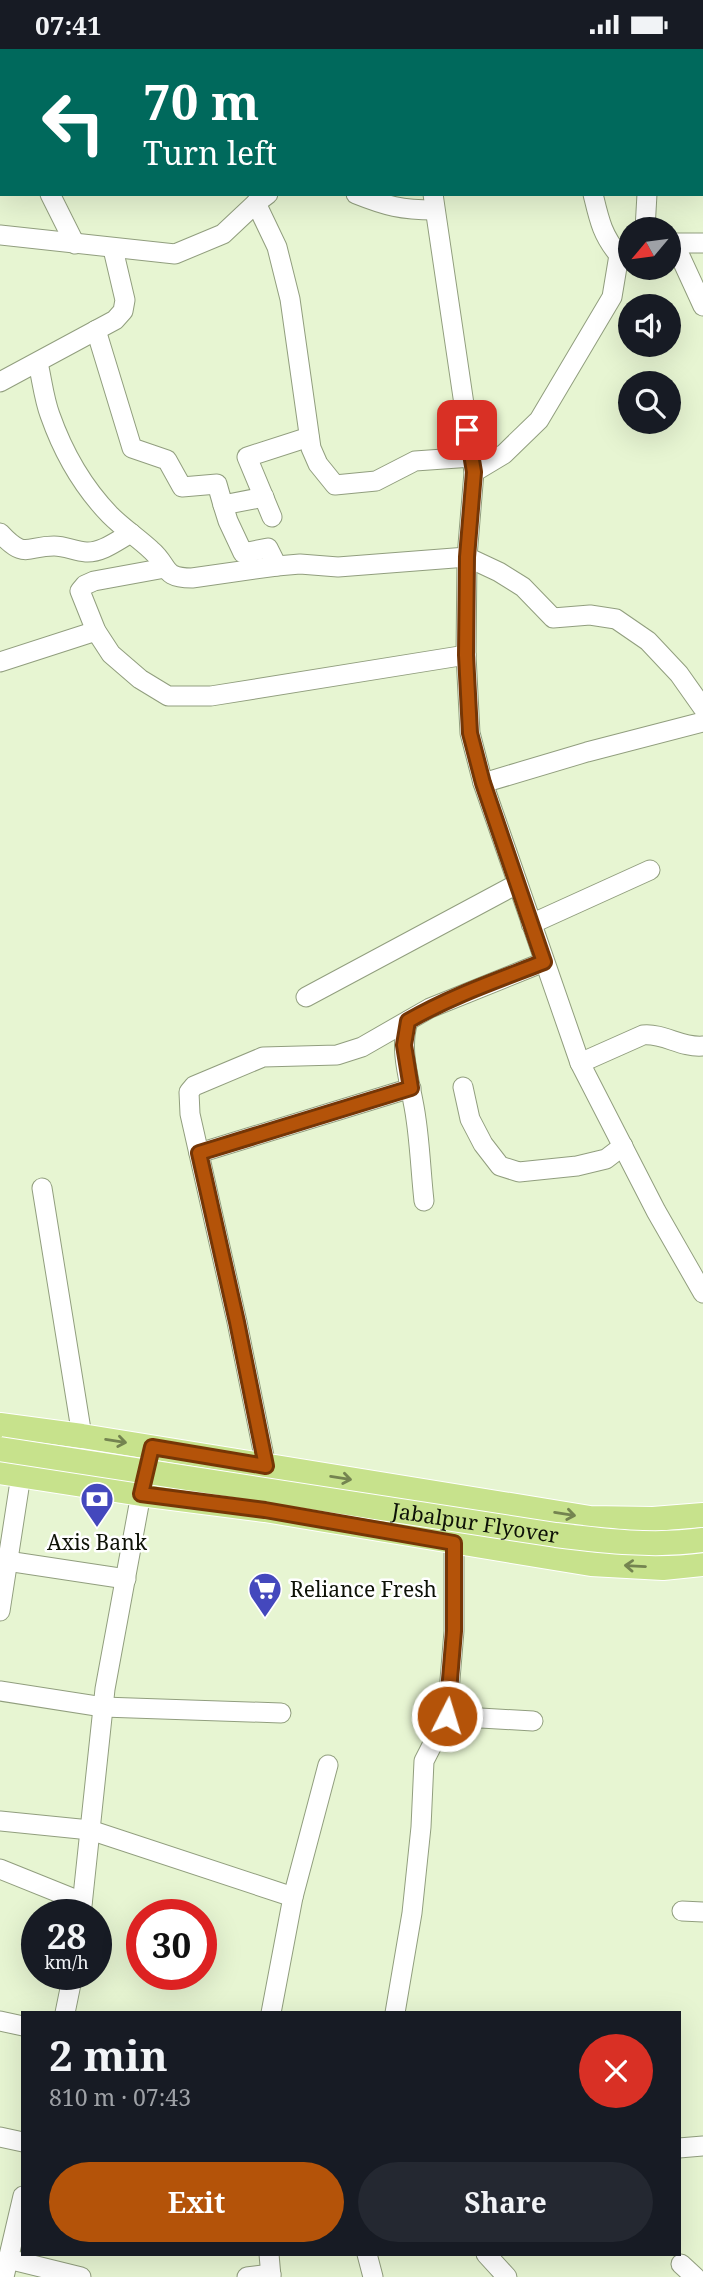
<!DOCTYPE html>
<meta charset="utf-8">
<style>
:root{--surface:#171b24;--page:#242831;--text:#f1f3f6;--muted:#9ea1a6;--accent:#b45309}
body{margin:0;font-family:"Noto Serif",serif;background:var(--page);color:var(--text);height:100vh;display:flex;flex-direction:column;font-size:26px;white-space:nowrap}
*{box-sizing:border-box;margin:0}
p{font-size:23px;color:var(--muted)}
.icon{flex:none;width:38px;height:38px;fill:none;stroke:currentColor;stroke-width:2;stroke-linecap:round;stroke-linejoin:round}
.map{position:relative;flex:1;overflow:hidden}
.drawer{position:absolute;left:21px;top:1962px;width:660px;height:245px;display:flex;flex-direction:column;background:var(--surface);border-radius:0px;box-shadow:0 7px 28px #0002}
.drawer>*{flex:none}
.hud{position:absolute;left:0px;top:0px;width:704px;height:147px;box-shadow:0 7px 28px #0002;background:#00695c;color:#fff;overflow:hidden}
.needle{width:46px;rotate:241deg}
.controls{position:absolute;left:618px;top:168px;display:grid;gap:14px}
.controls a{display:grid;place-items:center;width:63px;height:63px;border-radius:50%;background:var(--surface);box-shadow:0 7px 28px #0002;font-size:35px}
.speed{position:absolute;left:21px;top:1850px;display:flex;gap:14px;font-size:35px;font-weight:700;text-align:center}
.speed>*{display:grid;place-content:center;width:91px;height:91px;border-radius:50%;background:var(--surface);box-shadow:0 7px 28px #0002;line-height:1}
.speed small{font-size:18px;font-weight:400}
.speed .limit{border:10px solid #d22;background:#fff;color:#111}
.pin{position:absolute;display:grid;place-items:center;width:60px;height:60px;color:#fff;margin:-30px;border-radius:14px;box-shadow:0 4px 10px #0006}
.me{position:absolute;width:77px;margin:-38px;rotate:5deg;stroke-linejoin:round;filter:drop-shadow(0 0 5px #0008)}
.turn{display:flex;align-items:center;gap:24px;height:147px;padding:0 28px;font-size:32px}
.turn .icon{width:91px;height:91px;stroke-width:2.5}
.turn b{display:block;font-size:49px;line-height:60px}
.round{display:grid;place-items:center;flex:none;width:74px;height:74px;border-radius:37px;background:var(--page)}
.head{display:flex;align-items:center;justify-content:space-between;height:119px;padding:0 28px}
h1{font-size:42px;font-weight:700;line-height:52px}
.primary-button{display:flex;gap:14px;margin-top:auto;padding:14px 28px}
.primary-button a{flex:1;height:80px;border-radius:42px;background:var(--accent);color:#fff;font-size:28px;font-weight:700;line-height:80px;text-align:center}
.primary-button a+a{background:var(--page);color:var(--text)}
.status{display:flex;justify-content:space-between;align-items:center;height:49px;padding:0 35px;background:var(--surface);direction:ltr}
.status svg{height:19px;fill:currentColor}
.map>svg:first-child{display:block}
.lines{fill:none;stroke-linecap:round;stroke-linejoin:round}
.minor-casing{stroke:#919e7e;stroke-width:21}
.major-casing{stroke:#fff;stroke-width:26}
.minor{stroke:#fff;stroke-width:19}
.major{stroke:#c7e28c;stroke-width:24}
.major-bridge-casing{stroke:#fff;stroke-width:26;stroke-linecap:butt}
.major-bridge{stroke:#c7e28c;stroke-width:24}
.oneway{stroke:#748450}
.route-casing{stroke:#753606;stroke-width:18}
.route{stroke:#b45309;stroke-width:12}
.labels{text-anchor:middle;dominant-baseline:central;stroke-width:5;stroke-linejoin:round;paint-order:stroke}
.street-label{font-size:21px;fill:#0e1207;stroke:#fff}
.poi-label{font-size:21px;fill:#0e1207;stroke:#fff}
</style>
<div class="status"><b>07:41</b><svg viewBox="0 0 49 12"><path d="M0 12V9h3v3zM5 12V6h3v6zM10 12V3h3v9zM15 12V0h3v12zM26 1h20v11H26zM47 4h2v5h-2z"/></svg></div>
<div class="map">
<svg width="703" height="2228" viewBox="0 0 703 2228">
<rect width="100%" height="100%" fill="#e7f5d2"/>
<g class="lines">
<defs>
<g id="minor">
<path d="M269 0V2"/>
<path d="M425 0V2"/>
<path d="M582 0V2"/>
<path d="M0 14H2"/>
<path d="M702 55 703 54"/>
<path d="M50 145 75 195"/>
<path d="M356 145C386 157 402 161 434 161"/>
<path d="M433 145 474 423 467 508 466 606 470 684 483 734 580 1014 656 1162 703 1244"/>
<path d="M593 145C599 170 602 186 619 206"/>
<path d="M256 154 277 198 290 250 311 399 318 415 335 436 376 432 415 412 472 408"/>
<path d="M645 180 647 145"/>
<path d="M0 186 175 205 223 185 256 154 268 145"/>
<path d="M668 194H703"/>
<path d="M674 194 703 257"/>
<path d="M96 281 132 399 167 411 182 438 217 435 223 456 264 448"/>
<path d="M38 314C42 331 44 350 50 366 63 403 84 439 110 466 123 479 138 489 151 501 170 517 161 529 192 529L277 517 300 515 338 518 467 508 499 523 523 538 553 569 590 566 616 570 648 592 679 625 703 659"/>
<path d="M0 333 115 271 123 262 125 251 113 200"/>
<path d="M474 423 504 405 539 371 612 248 619 206 624 199 630 197"/>
<path d="M223 456 228 472 243 504 268 499 277 517"/>
<path d="M272 468 247 408 309 388"/>
<path d="M0 484C25 511 26 497 54 497 65 497 75 502 86 503 102 504 118 491 131 484"/>
<path d="M165 519 94 532 85 536 80 542 96 582 111 605 140 630 168 647H211L466 606"/>
<path d="M0 613 96 582"/>
<path d="M483 734 587 703 703 673"/>
<path d="M531 875 650 821"/>
<path d="M306 948 517 835"/>
<path d="M408 972C398 1004 412 1037 416 1070 420 1097 421 1125 424 1152"/>
<path d="M580 1014 643 986C664 984 681 999 703 997"/>
<path d="M463 1038 470 1070 483 1095 500 1117 519 1123 577 1117 606 1110 623 1097"/>
<path d="M199 1104 411 1039"/>
<path d="M42 1139 82 1387"/>
<path d="M266 1417 237 1273 190 1065 189 1043 194 1037 263 1008 337 1006 362 998 430 959 544 913"/>
<path d="M7 1512 126 1530"/>
<path d="M0 1562 21 1426"/>
<path d="M0 1642 103 1658 281 1664"/>
<path d="M447 1667 533 1672"/>
<path d="M0 1772 90 1781 293 1848"/>
<path d="M0 1820 82 1853"/>
<path d="M682 1862 703 1863"/>
<path d="M81 1866 105 1640 143 1434"/>
<path d="M65 1964 73 1925"/>
<path d="M271 1964 293 1848 328 1716"/>
<path d="M395 1964 412 1864 421 1778 424 1712 447 1667 454 1582V1494"/>
<path d="M0 1972 23 1977"/>
<path d="M0 2088 23 2093"/>
<path d="M679 2099 703 2097"/>
<path d="M269 2205 271 2228"/>
<path d="M367 2205 373 2228"/>
<path d="M486 2205 507 2228"/>
<path d="M8 2210 81 2228"/>
<path d="M681 2215 695 2228"/>
<path d="M4 2228 23 2147"/>
<path d="M247 2228 271 2225"/>
</g>
<g id="major">
<path d="M0 1376 82 1387 590 1469 653 1470 703 1466"/>
<path d="M0 1423 141 1445 265 1461 591 1515 663 1519 703 1515"/>
</g>
</defs>
<use href="#minor" class="minor-casing"/>
<use href="#major" class="major-casing"/>
<use href="#minor" class="minor"/>
<use href="#major" class="major"/>
<defs>
<g id="major-bridge">
<path id="s1" d="M0 1400 556 1486C605 1492 654 1498 703 1491"/>
</g>
</defs>
<use href="#major-bridge" class="major-bridge-casing"/>
<use href="#major-bridge" class="major-bridge"/>
</g>
<defs><path id="oneway-shaft" d="M-6 0H5M1.5-3L5.5 0L1.5 3" fill="none" stroke-width="1.6" stroke-linecap="round" stroke-linejoin="round" transform="scale(1.75)"/></defs>
<g class="oneway">
<use href="#oneway-shaft" transform="translate(116 1392) rotate(9)"/>
<use href="#oneway-shaft" transform="translate(341 1429) rotate(9)"/>
<use href="#oneway-shaft" transform="translate(565 1465) rotate(9)"/>
<use href="#oneway-shaft" transform="translate(635 1517) rotate(-177)"/>
</g>
<g class="lines">
<defs>
<path id="route" d="M447 1667 454 1582V1494L265 1461 141 1445 152 1398 266 1417 237 1273 199 1104 411 1039 404 996 408 972C451 947 498 931 544 913L483 734 470 684 466 606 467 508 474 423 467 381"/>
</defs>
<use href="#route" class="route-casing"/>
<use href="#route" class="route"/>
</g>
<defs>
<symbol id="bank-pin" viewBox="-11 -11 22 30"><path d="M0 17L-7.5 6A9.5 9.5 0 1 1 7.5 6Z" fill="#4448bd" stroke="#fff"/><path d="M-6-4H6V4H-6ZM0-2.3a2.3 2.3 0 1 0 0 4.6a2.3 2.3 0 1 0 0-4.6Z" fill="#fff"/></symbol>
<symbol id="supermarket-pin" viewBox="-11 -11 22 30"><path d="M0 17L-7.5 6A9.5 9.5 0 1 1 7.5 6Z" fill="#4448bd" stroke="#fff"/><path d="M-6-5.5h2.5l.6 2H6L4.5 2H-2.5L-4.4-4H-6ZM-1.5 3.2a1.3 1.3 0 1 0 .1 0ZM3 3.2a1.3 1.3 0 1 0 .1 0Z" fill="#fff"/></symbol>
</defs>
<g fill-rule="evenodd">
<use href="#bank-pin" x="78" y="1431" width="38" height="52"/>
<use href="#supermarket-pin" x="246" y="1521" width="38" height="52"/>
</g>
<g class="labels">
<g class="street-label">
<text stroke="none"><textPath href="#s1" startOffset="481">Jabalpur Flyover</textPath></text>
</g>
<g class="poi-label">
<text x="97" y="1493">Axis Bank</text>
<text x="290" y="1540" text-anchor="start">Reliance Fresh</text>
</g>
</g>
</svg>
<div class="controls">
<a><svg class="needle" viewBox="-14 -14 28 28"><path d="M0-13l5 13h-10z" fill="#e53935"/><path d="M0 13l5-13h-10z" fill="#9ea1a6"/></svg></a>
<a><svg class="icon" aria-label="sound" viewBox="0 0 24 24"><path d="M4 9h4l5-4v14l-5-4H4zM17 9q2 3 0 6"/></svg></a>
<a><svg class="icon" aria-label="search" viewBox="0 0 24 24"><circle cx="10" cy="10" r="6"/><path d="M15 15l6 6"/></svg></a>
</div>
<div class="speed"><div>28<small>km/h</small></div><div class="limit">30</div></div>
<div class="pin" style="left:467px;top:381px;background:#d93025"><svg class="icon" aria-label="arrive" viewBox="0 0 24 24"><path d="M6 21V4h12l-3 4 3 4H6"/></svg></div>
<svg class="me" style="left:447px;top:1667px" viewBox="-20 -20 40 40"><circle r="17" fill="#b45309" stroke="#fff" stroke-width="3"/><path d="M0-11L8 9 0 5-8 9z" fill="#fff"/></svg>
<div class="hud">
<div class="turn"><svg class="icon" aria-label="left" viewBox="0 0 24 24"><path d="M17 20v-9H6M10 6l-5 5 5 5"/></svg><div><b>70 m</b>Turn left</div></div>
</div>
<section class="drawer">
<div class="head"><div><h1>2 min</h1><p>810 m · 07:43</p></div><a class="round" style="background:#d93025;color:#fff"><svg class="icon" aria-label="close" viewBox="0 0 24 24"><path d="M6 6l12 12M18 6L6 18"/></svg></a></div>
<div class="primary-button"><a>Exit</a><a>Share</a></div>
</section>
</div>
